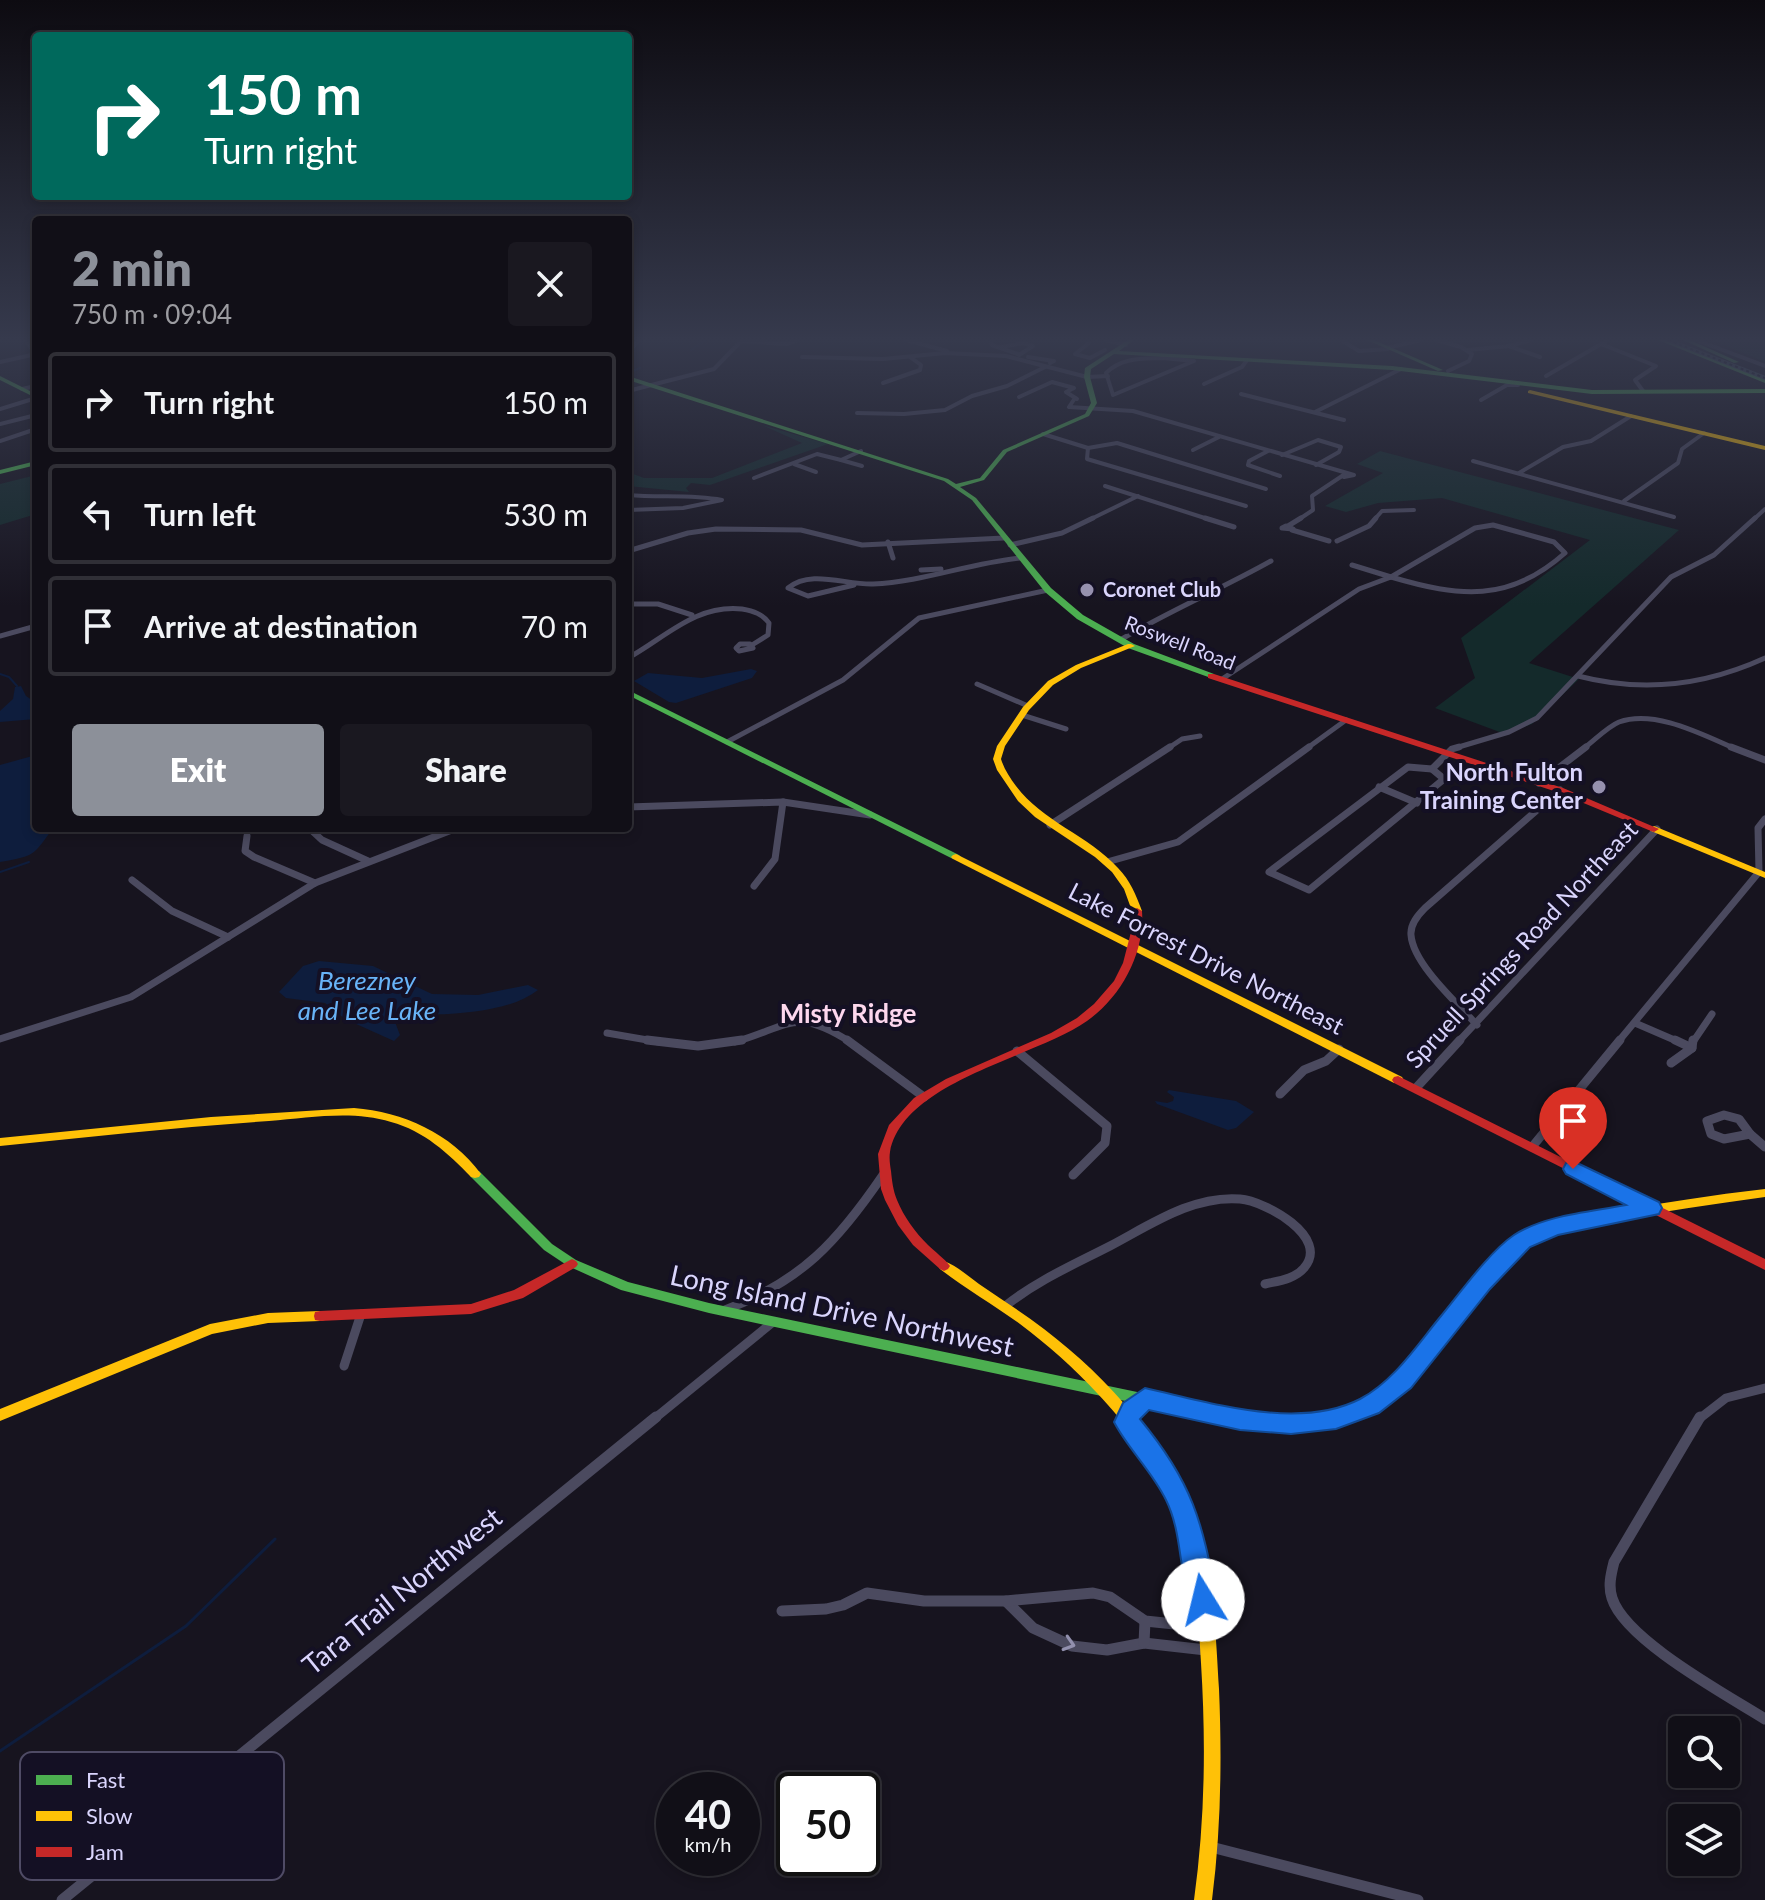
<!DOCTYPE html>
<meta charset="utf-8">
<style>
body{margin:0;font-family:Lato,sans-serif;background:#1a1820;color:#f1f3f6;height:100vh;display:flex;flex-direction:column;font-size:30px;white-space:nowrap}
*{box-sizing:border-box;margin:0}
p{font-size:26px;color:#9c9ca1}
.icon{flex:none;width:44px;height:44px;fill:none;stroke:currentColor;stroke-width:2;stroke-linecap:round;stroke-linejoin:round}
.map{position:relative;flex:1;overflow:hidden}
.panel{position:absolute;left:32px;top:216px;width:600px;height:616px;display:flex;flex-direction:column;background:#110f17;border-radius:8px;box-shadow:0 4px 12px #0003,0 0 0 2px #302f36}
.panel>*{flex:none}
.banner{position:absolute;left:32px;top:32px;width:600px;height:168px;border-radius:8px;box-shadow:0 4px 12px #0003,0 0 0 2px #302f36;background:#00695c;color:#fff;overflow:hidden}
.controls{position:absolute;left:1668px;top:1716px;display:grid;gap:16px}
.controls a{display:grid;place-items:center;width:72px;height:72px;border-radius:8px;background:#110f17;box-shadow:0 4px 12px #0003,0 0 0 2px #302f36;font-size:40px}
.speed{position:absolute;left:656px;top:1772px;display:flex;gap:16px;font-size:40px;font-weight:700;text-align:center}
.speed>*{display:grid;place-content:center;width:104px;height:104px;border-radius:50%;background:#110f17;box-shadow:0 4px 12px #0003,0 0 0 2px #302f36;line-height:1}
.speed small{font-size:20px;font-weight:400}
.speed .limit{border:4px solid #111;border-radius:12px;background:#fff;color:#111}
.pin{position:absolute;display:grid;place-items:center;width:68px;height:68px;color:#fff;margin:-82px -34px;border-radius:50% 50% 50% 0;rotate:-45deg;box-shadow:0 0 8px #0007}
.pin .icon{rotate:45deg}
.me{position:absolute;width:88px;margin:-44px;rotate:351deg;stroke-linejoin:round;filter:drop-shadow(0 0 6px #0008)}
.turn{display:flex;align-items:center;gap:28px;height:168px;padding:0 40px;font-size:36px}
.turn .icon{width:104px;height:104px;stroke-width:2.5}
.turn b{display:block;font-size:56px;line-height:68px}
.round{display:grid;place-items:center;flex:none;width:84px;height:84px;border-radius:8px;background:#1a1820}
.head{display:flex;align-items:center;justify-content:space-between;height:136px;padding:0 40px}
h1{font-size:48px;font-weight:800;line-height:60px;color:#8c9099}
.cta{display:flex;gap:16px;margin-top:auto;padding:16px 40px}
.cta a{flex:1;height:92px;border-radius:8px;background:#8c9099;color:#fff;font-size:32px;font-weight:800;line-height:92px;text-align:center}
.cta a+a{background:#1a1820;color:#f1f3f6}
ul{padding:0;list-style:none}
li{display:flex;align-items:center;gap:24px;height:100px;margin:0 16px 12px;padding:0 24px;border:4px solid #302f36;border-radius:8px}
li div{flex:1}
li b{display:block;font-size:30px}
li em{font-style:normal}
.map>svg:first-child{display:block}
.green{fill:#142a2b}
.water{fill:#0e1d3d}
.lines{fill:none;stroke-linecap:round;stroke-linejoin:round}
.stream-far1{stroke:#0e1d3d;stroke-width:2}
.stream{stroke:#0e1d3d;stroke-width:3}
.street-far4{stroke:#4b4a5f;stroke-width:4}
.street-far3{stroke:#4b4a5f;stroke-width:5}
.street-far2{stroke:#4b4a5f;stroke-width:7}
.street-far1{stroke:#4b4a5f;stroke-width:9}
.street{stroke:#4b4a5f;stroke-width:11}
.fast{fill:#4caf50;fill-rule:evenodd}
.slow{fill:#ffc107;fill-rule:evenodd}
.jam{fill:#c62828;fill-rule:evenodd}
.rail-casing{stroke:#455767;stroke-width:4}
.rail{stroke:#141024;stroke-width:2;stroke-dasharray:3;stroke-linecap:butt}
.oneway{stroke:#9290ae}
.route{fill:#1a73e8;stroke:#114b97;stroke-width:2}
.poi-dot{fill:#9691af;stroke:#141024;stroke-width:3}
.labels{text-anchor:middle;stroke-width:8;stroke-linejoin:round;paint-order:stroke}
.far-poi-label{font-size:20px;font-weight:bold;fill:#dad5fd;stroke:#141024;text-anchor:start}
.far-street-label{font-size:20px;fill:#dad5fd;stroke:#141024}
.poi-label{font-size:24px;font-weight:bold;fill:#dad5fd;stroke:#141024;text-anchor:end}
.street-label{font-size:24px;fill:#dad5fd;stroke:#141024}
.water-label{font-size:26px;font-style:italic;fill:#68b3f7;stroke:#141024}
.neighbourhood-label{font-size:26px;font-weight:bold;fill:#fdd7ee;stroke:#141024}
.near-street-label{font-size:28px;fill:#dad5fd;stroke:#141024}
.key{fill:#141024;stroke:#4f4b65;stroke-width:2}
.key-label{font-size:22px;fill:#dad5fd}
</style>
<div class="map">
<svg width="1765" height="1900" viewBox="0 0 1765 1900">
<rect width="100%" height="100%" fill="#17141f"/>
<g class="green">
<polygon points="1712,340 1765,340 1765,362"/>
<polygon points="762,425 828,444 710,485 691,483 686,488 689,492 628,486 628,472 644,478 712,478 802,443"/>
<polygon points="1380,451 1679,530 1529,663 1579,679 1532,724 1505,734 1435,708 1475,678 1461,638 1590,540 1442,498 1378,503 1346,512 1325,506 1383,473 1357,464"/>
<polygon points="36,475 36,514 0,525 0,484"/>
</g>
<g class="water">
<polygon points="751,669 757,671 752,678 676,703 669,702 634,681 648,673 702,678"/>
<polygon points="21,686 26,696 36,703 36,719 0,722 0,711 13,699 15,687"/>
<path d="M 36,755 L 36,828 L 53,828 C 33,856 35,856 0,862 L 0,765 Z"/>
<path d="M 319,961 L 373,966 L 432,994 L 478,995 L 528,985 L 538,990 C 515,1008 477,1012 448,1014 C 429,1016 411,1008 395,1022 L 400,1035 L 394,1041 L 345,1019 L 325,1003 L 286,998 L 279,992 L 303,966 Z"/>
<polygon points="1169,1090 1236,1101 1254,1112 1236,1128 1228,1130 1157,1104 1155,1101 1167,1103 1173,1101 1174,1097 1167,1092"/>
</g>
<g class="lines">
<g class="stream-far1">
<polyline points="691,350 706,340"/>
<polyline points="628,373 640,368"/>
<polyline points="0,674 9,677 17,686"/>
<polyline points="0,872 29,862"/>
</g>
<polyline class="stream" points="0,1751 186,1626 275,1539"/>
<g class="street-far4">
<polyline points="906,340 947,351"/>
<polyline points="991,340 992,345 1018,354"/>
<polyline points="1105,340 1126,345"/>
<polyline points="1341,340 1359,351 1388,349"/>
<polyline points="1436,340 1461,347 1472,354 1469,361 1448,371"/>
<polyline points="1696,340 1765,366"/>
<polyline points="741,341 786,344 798,340"/>
<polyline points="1089,343 1075,354 1090,358 1105,350"/>
<polyline points="1601,344 1656,366 1635,380 1643,391"/>
<polyline points="1509,346 1540,357"/>
<polyline points="1001,347 1023,343 1033,346 1019,355"/>
<polyline points="1387,348 1421,340"/>
<polyline points="1467,350 1509,346 1531,340"/>
<polyline points="628,354 638,340"/>
<polyline points="802,357 883,359 945,353 1006,356 1087,377 1108,376"/>
<polyline points="1028,357 1054,361 1050,363"/>
<path d="M 1163,358 L 1194,361 L 1113,395 L 1106,373 C 1122,357 1142,359 1163,358 Z"/>
<polyline points="0,362 36,354 25,340"/>
<polyline points="1546,376 1608,340"/>
<polyline points="883,383 920,370 921,365 910,357"/>
<polyline points="1204,384 1242,367 1247,360"/>
<polyline points="22,389 36,386"/>
<polyline points="628,391 714,369 742,340"/>
<polyline points="1241,394 1344,420"/>
<polyline points="1019,397 1052,382 1074,388 1066,392 1077,399"/>
<polyline points="1075,398 1069,407 1133,411 1354,475 1344,477"/>
<polyline points="1481,400 1507,385 1518,385"/>
<polyline points="0,409 36,398"/>
<polyline points="1315,412 1401,369"/>
<polyline points="857,413 904,414 945,410 972,396 1007,386 1045,367"/>
<polyline points="0,424 36,415"/>
<polyline points="1043,434 1088,448"/>
<polyline points="0,441 36,429"/>
<polyline points="1193,450 1219,437"/>
<polyline points="1268,451 1249,461 1248,465 1280,476"/>
<polyline points="1282,455 1318,440 1341,447 1339,452 1316,465"/>
<polyline points="841,460 862,466"/>
<polyline points="1473,461 1674,517"/>
<polyline points="794,464 816,472"/>
<polyline points="1519,473 1563,447 1591,441 1631,416"/>
<polyline points="754,478 817,454 841,460 861,451"/>
<polyline points="1105,486 1211,520"/>
<path d="M 628,495 C 660,498 690,494 722,500 L 683,508 L 628,510"/>
<polyline points="1624,501 1678,463 1682,449 1704,433"/>
<polyline points="1246,506 1087,459 1088,448 1117,443 1266,489"/>
<polyline points="1089,520 1138,496"/>
<polyline points="1298,520 1313,510 1312,496 1345,474"/>
<polyline points="1374,520 1382,511 1414,510"/>
<polyline points="1753,520 1765,509"/>
</g>
<g class="street-far3">
<polyline points="1205,518 1234,527"/>
<path d="M 1493,525 L 1554,542 L 1565,553 C 1509,603 1459,597 1391,577 L 1475,528 Z"/>
<polygon points="1286,526 1293,529 1282,528"/>
<polyline points="1288,526 1301,518"/>
<polyline points="1292,530 1329,541"/>
<polyline points="1337,541 1369,526 1376,518"/>
<polyline points="888,542 893,558"/>
<polyline points="1010,545 1062,533 1093,518"/>
<polyline points="628,551 688,533 716,529 801,530 862,545 1004,538"/>
<polyline points="1352,565 1391,577"/>
<polyline points="921,570 941,569"/>
<path d="M 854,585 L 808,596 L 788,588 C 811,569 845,585 873,584 C 922,582 970,563 1020,558"/>
<polyline points="628,604 658,604 692,615"/>
<polyline points="0,636 36,626"/>
<path d="M 1120,640 C 1169,611 1221,589 1271,561"/>
<polygon points="740,644 750,644 753,648 739,651 736,648"/>
<path d="M 628,658 C 666,637 696,604 742,609 C 754,611 762,614 769,623 L 768,635 L 752,645"/>
<path d="M 1578,676 C 1643,693 1704,686 1765,658"/>
<polyline points="1222,679 1359,589 1391,577"/>
<polyline points="977,684 1028,706"/>
<polyline points="1022,715 1066,729"/>
<polyline points="727,742 843,680 919,618 1048,590"/>
<polyline points="1167,749 1182,739 1200,736"/>
<polyline points="1306,749 1346,720"/>
<polyline points="1452,749 1509,732 1537,718 1671,577 1714,555 1755,518"/>
<path d="M 1583,749 C 1594,741 1607,727 1619,722 C 1655,709 1703,735 1736,749"/>
</g>
<g class="street-far2">
<polyline points="1731,747 1765,760"/>
<polygon points="1408,767 1432,769 1444,779 1309,890 1269,872"/>
<polyline points="1432,769 1452,749 1459,747"/>
<polyline points="1539,783 1586,747"/>
<polyline points="1379,787 1417,803"/>
<polyline points="628,807 783,802 870,815"/>
<polyline points="1050,825 1170,747"/>
<polyline points="309,828 322,840 368,861"/>
<polyline points="247,836 245,851 254,857 315,883"/>
<polyline points="1107,862 1178,842 1309,747"/>
<polyline points="132,880 172,911 228,937"/>
<polyline points="754,886 775,859 783,802"/>
<polyline points="1635,1023 1679,1042"/>
<path d="M 1477,1025 C 1458,1004 1413,964 1411,935 C 1410,924 1418,915 1425,908 L 1560,790"/>
<polyline points="607,1033 659,1042"/>
<polyline points="0,1039 131,997 315,883 457,828"/>
<path d="M 735,1042 C 790,1026 795,1007 850,1042"/>
<polyline points="1458,1042 1657,829"/>
<polyline points="1618,1042 1759,872 1758,828 1765,819"/>
<polyline points="1693,1042 1712,1014"/>
</g>
<g class="street-far1">
<polyline points="647,1040 698,1046 742,1040"/>
<polyline points="847,1040 924,1097"/>
<polyline points="1675,1040 1692,1048"/>
<polyline points="1017,1051 1107,1126 1105,1143 1073,1175"/>
<polyline points="1671,1063 1692,1048 1693,1040"/>
<polyline points="1416,1088 1460,1040"/>
<polyline points="1280,1094 1304,1070 1326,1061 1339,1049"/>
<polygon points="1724,1115 1739,1119 1750,1134 1724,1139 1711,1134 1707,1121"/>
<polyline points="1750,1134 1765,1147"/>
<polyline points="1532,1147 1620,1040"/>
<path d="M 1004,1307 C 1036,1281 1073,1265 1110,1246 C 1150,1225 1193,1195 1240,1199 C 1265,1201 1331,1237 1304,1268 C 1295,1279 1278,1281 1265,1284"/>
<path d="M 725,1310 C 802,1281 838,1241 883,1175"/>
<polyline points="344,1366 361,1314"/>
<polyline points="654,1419 773,1322"/>
<polyline points="1699,1419 1726,1398 1765,1388"/>
</g>
<g class="street">
<path d="M 1700,1417 L 1614,1562 C 1611,1574 1608,1586 1612,1598 C 1625,1640 1727,1695 1765,1719"/>
<polyline points="1006,1601 1033,1628 1072,1646 1107,1650 1144,1643 1206,1650"/>
<polyline points="782,1611 826,1609 843,1605 867,1593 924,1601 1006,1601 1093,1593 1110,1597 1145,1621 1204,1627"/>
<polyline points="1144,1643 1145,1621"/>
<polyline points="1211,1847 1418,1900"/>
<polyline points="62,1900 656,1417"/>
</g>
<g class="fast">
<polygon points="1128,340 1134,340 1119,351 1392,366 1592,390 1765,389 1765,393 1592,394 1392,370 1114,354 1091,369 1090,377 1097,403 1089,416 1007,452 984,480 960,487 976,498 1051,588 1083,615 1134,644 1214,674 1214,678 1211,678 1128,648 1077,619 1045,592 972,500 944,481 628,380 628,376 948,479 956,484 980,478 1003,450 1085,414 1091,403 1084,377 1085,368"/>
<polygon points="1367,340 1374,340 1443,370 1438,371"/>
<polygon points="1658,340 1665,340 1765,379 1765,383"/>
<polygon points="1683,340 1690,340 1739,362 1734,363"/>
<polygon points="0,376 36,394 36,398 0,380"/>
<polygon points="36,461 36,465 0,474 0,470"/>
<polygon points="628,690 959,855 961,857 959,859 953,859 628,695"/>
<polygon points="475,1170 479,1171 552,1244 576,1260 628,1282 709,1303 1142,1393 1145,1392 1150,1395 1208,1407 1213,1409 1215,1413 1213,1417 1208,1419 1146,1406 1137,1413 1132,1426 1127,1428 1122,1426 1120,1422 1126,1406 1130,1402 709,1313 621,1290 568,1266 544,1250 471,1177 469,1174 471,1171"/>
</g>
<g class="slow">
<polygon points="1530,390 1765,446 1765,450 1528,393 1528,391"/>
<path d="M 1128,644 L 1131,644 L 1135,646 L 1081,668 L 1053,685 L 1029,710 L 1005,746 L 1001,759 C 1004,769 1010,778 1016,786 C 1043,822 1088,835 1118,868 C 1130,880 1136,895 1142,911 L 1137,914 L 1132,911 L 1124,889 L 1112,872 L 1095,857 L 1035,817 L 1018,801 L 997,770 L 993,759 L 997,746 L 1023,707 L 1048,681 L 1076,665 Z"/>
<polygon points="1654,826 1765,872 1765,878 1651,831 1649,829"/>
<polygon points="956,854 1402,1077 1404,1080 1402,1083 1394,1083 953,859 951,857 953,855"/>
<path d="M 354,1108 C 403,1112 451,1133 481,1174 L 479,1177 L 475,1178 L 471,1177 C 448,1153 424,1131 391,1122 C 352,1110 309,1118 269,1121 C 179,1127 90,1137 0,1146 L 0,1138 L 211,1117 Z"/>
<path d="M 1765,1189 L 1765,1197 C 1713,1204 1661,1212 1609,1221 C 1583,1226 1556,1228 1533,1242 C 1504,1258 1486,1286 1466,1312 C 1421,1370 1372,1428 1292,1430 C 1264,1431 1236,1424 1208,1419 L 1203,1417 L 1201,1413 L 1203,1409 L 1208,1407 C 1236,1412 1264,1419 1292,1418 C 1367,1416 1413,1361 1456,1306 C 1476,1281 1494,1253 1522,1236 C 1548,1220 1580,1218 1609,1212 C 1661,1203 1713,1195 1765,1189 Z"/>
<path d="M 944,1261 C 957,1266 968,1276 979,1284 C 1001,1299 1023,1313 1044,1329 C 1112,1381 1173,1450 1199,1533 C 1214,1583 1216,1637 1219,1689 C 1222,1759 1221,1830 1212,1900 L 1194,1900 C 1205,1821 1206,1743 1201,1663 C 1198,1609 1194,1553 1173,1502 C 1156,1462 1127,1425 1097,1393 C 1074,1368 1048,1345 1020,1324 C 994,1305 966,1289 940,1269 L 938,1266 L 940,1263 Z"/>
<polygon points="320,1311 325,1312 326,1316 325,1320 320,1321 268,1323 212,1334 0,1421 0,1409 210,1324 268,1313"/>
</g>
<g class="jam">
<polygon points="1208,674 1214,674 1563,788 1659,829 1654,832 1651,831 1557,792 1208,678"/>
<path d="M 1137,908 L 1142,911 C 1145,953 1121,997 1087,1021 C 1034,1058 903,1081 890,1152 C 889,1158 890,1165 891,1171 C 892,1181 893,1190 897,1200 C 904,1217 915,1232 928,1245 C 935,1252 944,1258 950,1266 L 948,1269 L 944,1271 L 940,1269 L 913,1245 L 898,1225 L 885,1200 L 881,1189 L 878,1154 L 889,1125 L 914,1098 L 946,1079 L 1051,1033 L 1077,1018 L 1094,1004 L 1114,981 L 1123,963 L 1131,932 L 1132,911 Z"/>
<polygon points="1398,1076 1765,1259 1765,1270 1394,1083 1392,1080 1394,1077"/>
<polygon points="572,1259 576,1261 578,1264 576,1267 523,1298 471,1314 320,1321 315,1320 314,1316 315,1312 320,1311 471,1304 514,1290"/>
</g>
<defs>
<polyline id="rail" points="1668,340 1765,378"/>
</defs>
<use href="#rail" class="rail-casing"/>
<use href="#rail" class="rail"/>
</g>
<defs><path id="oneway-chevron" d="M-2-3.5L2.5 0L-2 3.5" fill="none" stroke-width="1.6" stroke-linecap="round" stroke-linejoin="round" transform="scale(2)"/></defs>
<use class="oneway" href="#oneway-chevron" transform="translate(1069 1644) rotate(17)"/>
<linearGradient id="sky" x2="0" y2="1"><stop stop-color="#0d0b11"/><stop offset="0.56" stop-color="#363a4d"/><stop offset="1" stop-color="#363a4d" stop-opacity="0"/></linearGradient>
<rect width="1765" height="606" fill="url(#sky)"/>
<path class="route" d="M 1573,1161 L 1659,1202 L 1662,1208 L 1659,1214 L 1558,1235 L 1530,1247 L 1490,1289 L 1411,1388 L 1379,1413 L 1336,1429 L 1291,1434 L 1240,1430 L 1149,1410 L 1140,1419 C 1193,1483 1202,1521 1217,1600 L 1213,1609 L 1203,1613 L 1193,1609 C 1178,1575 1183,1534 1166,1500 C 1152,1471 1128,1449 1114,1422 L 1123,1403 L 1145,1388 C 1209,1402 1298,1431 1360,1399 C 1394,1381 1417,1345 1441,1316 C 1460,1293 1490,1251 1514,1235 C 1545,1215 1590,1212 1626,1205 L 1566,1174 L 1563,1169 L 1566,1163 Z"/>
<g class="poi-dot">
<circle cx="1087" cy="590" r="8"/>
<circle cx="1599" cy="787" r="8"/>
</g>
<g class="labels">
<g class="far-poi-label">
<text x="1103" y="597">Coronet Club</text>
</g>
<g class="far-street-label">
<text transform="translate(1180 643) rotate(21)" y="7">Roswell Road</text>
</g>
<g class="poi-label">
<text x="1583" y="781">North Fulton<tspan x="1583" dy="28">Training Center</tspan></text>
</g>
<g class="street-label">
<text transform="translate(1522 945) rotate(-47)" y="8">Spruell Springs Road Northeast</text>
<text transform="translate(1206 959) rotate(27)" y="8">Lake Forrest Drive Northeast</text>
</g>
<g class="water-label">
<text x="367" y="990">Berezney<tspan x="367" dy="30">and Lee Lake</tspan></text>
</g>
<g class="neighbourhood-label">
<text x="848" y="1023">Misty Ridge</text>
</g>
<g class="near-street-label">
<text transform="translate(842 1311) rotate(12)" y="10">Long Island Drive Northwest</text>
<text transform="translate(402 1591) rotate(-39)" y="10">Tara Trail Northwest</text>
</g>
</g>
<rect x="20" y="1752" width="264" height="128" rx="12" class="key"/>
<rect x="36" y="1775" width="36" height="10" fill="#4caf50"/>
<rect x="36" y="1811" width="36" height="10" fill="#ffc107"/>
<rect x="36" y="1847" width="36" height="10" fill="#c62828"/>
<g class="key-label">
<text x="86" y="1788">Fast</text>
<text x="86" y="1824">Slow</text>
<text x="86" y="1860">Jam</text>
</g>
</svg>
<div class="controls">
<a><svg class="icon" aria-label="search" viewBox="0 0 24 24"><circle cx="10" cy="10" r="6"/><path d="M15 15l6 6"/></svg></a>
<a><svg class="icon" aria-label="layers" viewBox="0 0 24 24"><path d="M12 4l9 5-9 5-9-5zM3 14l9 5 9-5"/></svg></a>
</div>
<div class="speed"><div>40<small>km/h</small></div><div class="limit">50</div></div>
<div class="pin" style="left:1573px;top:1169px;background:#d93025"><svg class="icon" aria-label="arrive" viewBox="0 0 24 24"><path d="M6 21V4h12l-3 4 3 4H6"/></svg></div>
<svg class="me" style="left:1203px;top:1600px" viewBox="-20 -20 40 40"><circle r="19" fill="#fff"/><path d="M0-13L10 11 0 6-10 11z" fill="#1a73e8"/></svg>
<div class="banner">
<div class="turn"><svg class="icon" aria-label="right" viewBox="0 0 24 24"><path d="M7 20v-9h11M14 6l5 5-5 5"/></svg><div><b>150 m</b>Turn right</div></div>
</div>
<section class="panel">
<div class="head"><div><h1>2 min</h1><p>750 m · 09:04</p></div><a class="round"><svg class="icon" aria-label="close" viewBox="0 0 24 24"><path d="M6 6l12 12M18 6L6 18"/></svg></a></div>
<ul>
<li><svg class="icon" aria-label="right" viewBox="0 0 24 24"><path d="M7 20v-9h11M14 6l5 5-5 5"/></svg><div><b>Turn right</b></div><em>150 m</em></li>
<li><svg class="icon" aria-label="left" viewBox="0 0 24 24"><path d="M17 20v-9H6M10 6l-5 5 5 5"/></svg><div><b>Turn left</b></div><em>530 m</em></li>
<li><svg class="icon" aria-label="arrive" viewBox="0 0 24 24"><path d="M6 21V4h12l-3 4 3 4H6"/></svg><div><b>Arrive at destination</b></div><em>70 m</em></li>
</ul>
<div class="cta"><a>Exit</a><a>Share</a></div>
</section>
</div>
